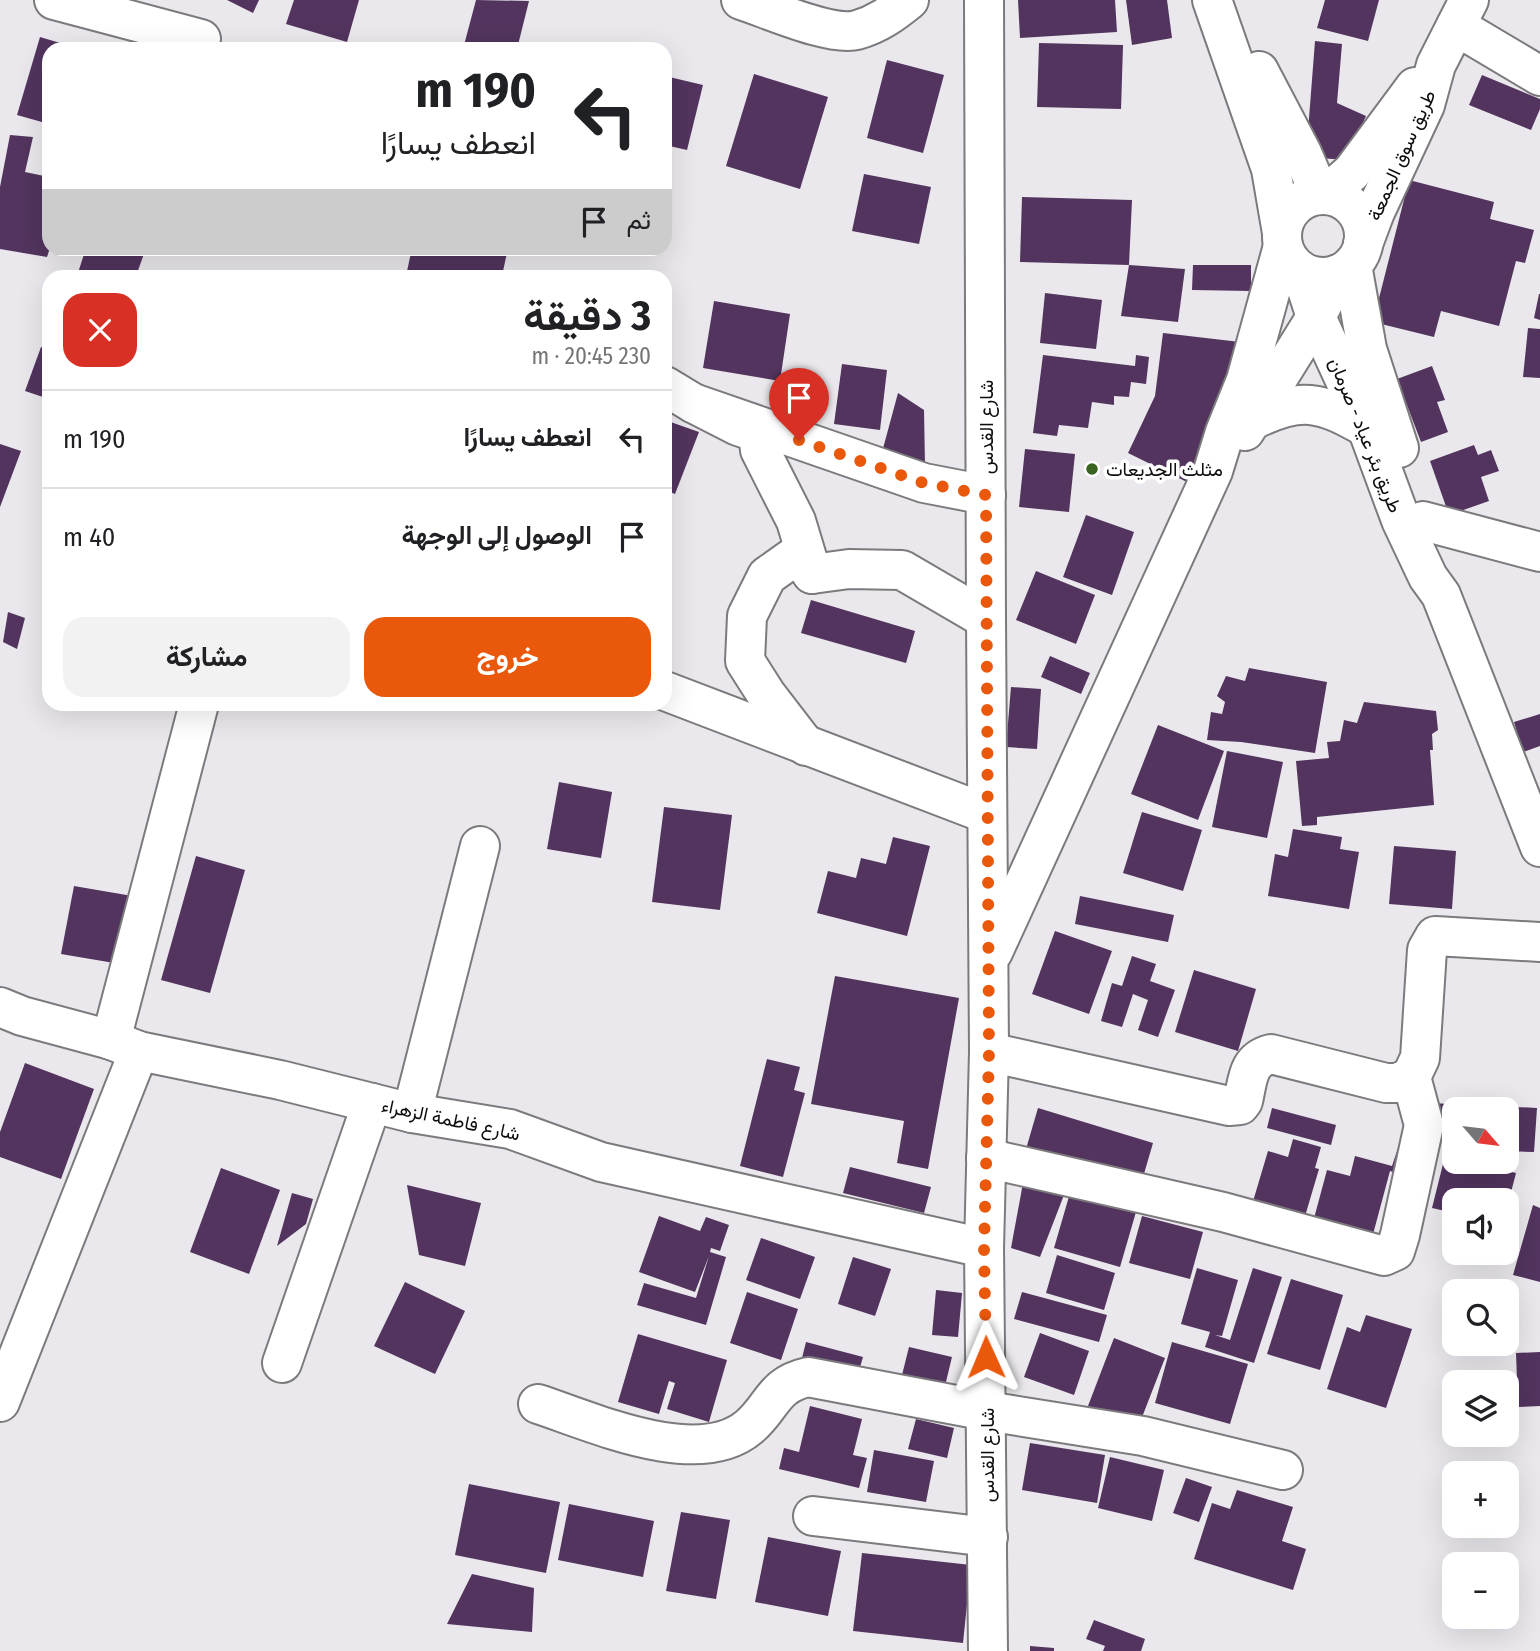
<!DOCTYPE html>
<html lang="ar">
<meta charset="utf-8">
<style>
body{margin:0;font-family:"Fira Sans Condensed",Vazirmatn,sans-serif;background:#f2f2f2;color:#202124;direction:rtl;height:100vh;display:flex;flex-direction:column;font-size:26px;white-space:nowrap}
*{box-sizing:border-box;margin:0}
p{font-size:23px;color:#757577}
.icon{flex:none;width:38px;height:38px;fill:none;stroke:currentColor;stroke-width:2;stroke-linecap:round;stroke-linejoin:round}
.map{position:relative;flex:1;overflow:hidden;direction:ltr}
.side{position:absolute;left:42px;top:270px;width:630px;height:441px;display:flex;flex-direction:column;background:#fff;border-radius:21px;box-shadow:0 7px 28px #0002;direction:rtl}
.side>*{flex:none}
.guide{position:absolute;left:42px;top:42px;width:630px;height:214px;border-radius:21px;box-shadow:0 7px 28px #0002;direction:rtl;background:#fff;color:#202124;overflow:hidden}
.needle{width:46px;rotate:118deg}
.buttons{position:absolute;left:1442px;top:1097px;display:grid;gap:14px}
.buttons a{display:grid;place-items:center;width:77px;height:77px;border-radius:14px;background:#fff;box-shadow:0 7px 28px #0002;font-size:35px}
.pin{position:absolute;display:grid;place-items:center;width:60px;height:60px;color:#fff;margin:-72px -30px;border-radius:50% 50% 50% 0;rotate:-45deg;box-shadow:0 0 7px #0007}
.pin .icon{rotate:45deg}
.me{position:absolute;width:77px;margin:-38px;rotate:359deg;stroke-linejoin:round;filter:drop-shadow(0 0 5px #0008)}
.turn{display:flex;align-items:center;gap:24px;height:147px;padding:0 21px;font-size:32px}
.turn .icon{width:91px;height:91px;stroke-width:2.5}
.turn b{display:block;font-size:49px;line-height:60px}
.then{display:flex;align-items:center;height:66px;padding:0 21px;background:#0003;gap:14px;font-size:26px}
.round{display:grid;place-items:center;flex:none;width:74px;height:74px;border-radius:21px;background:#f2f2f2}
.head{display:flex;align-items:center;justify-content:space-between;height:119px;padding:0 21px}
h1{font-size:42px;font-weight:700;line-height:52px}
.cta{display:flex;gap:14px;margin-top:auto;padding:14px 21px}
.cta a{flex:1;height:80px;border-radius:21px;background:#ea580c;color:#fff;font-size:28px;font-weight:700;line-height:80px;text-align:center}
.cta a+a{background:#f2f2f2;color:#202124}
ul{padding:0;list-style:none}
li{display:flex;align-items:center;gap:21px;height:98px;padding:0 21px;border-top:2px solid #e0e0e0}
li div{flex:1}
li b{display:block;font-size:26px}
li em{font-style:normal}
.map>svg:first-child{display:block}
.building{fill:#52345e}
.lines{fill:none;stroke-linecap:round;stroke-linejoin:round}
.minor-casing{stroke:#7c7a7d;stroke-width:42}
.major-casing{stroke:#7c7a7d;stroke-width:42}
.highway-casing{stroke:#7c7a7d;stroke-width:42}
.minor{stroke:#fff;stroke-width:38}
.major{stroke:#fff;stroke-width:38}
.highway{stroke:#fff;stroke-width:38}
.route{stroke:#ea580c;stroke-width:12;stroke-dasharray:0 21.6}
.poi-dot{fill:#386320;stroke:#fff;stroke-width:2.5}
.labels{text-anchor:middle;stroke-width:7;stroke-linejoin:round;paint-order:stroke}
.street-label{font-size:19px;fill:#0d0c0e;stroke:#fff}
.poi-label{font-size:19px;fill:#0d0c0e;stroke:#fff;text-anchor:start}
</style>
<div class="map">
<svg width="1540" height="1651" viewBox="0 0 1540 1651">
<rect width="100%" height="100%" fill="#eae8ec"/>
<g class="building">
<polygon points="227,0 259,0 253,13"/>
<polygon points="294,0 359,0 347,42 286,24"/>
<polygon points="476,0 529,1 517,49 463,49"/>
<polygon points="1018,0 1115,0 1117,32 1020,38"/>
<polygon points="1126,0 1167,0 1172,38 1132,45"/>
<polygon points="1325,0 1379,0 1368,41 1317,28"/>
<polygon points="40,37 77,48 49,49 49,124 17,115"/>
<polygon points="1315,41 1342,44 1337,103 1366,116 1346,160 1306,157"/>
<polygon points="1039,43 1123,45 1121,109 1037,107"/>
<polygon points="887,60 944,75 923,153 867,138"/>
<polygon points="754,74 828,97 800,189 726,166"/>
<polygon points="1482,75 1540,99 1540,109 1531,130 1469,105"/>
<polygon points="665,76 703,85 687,150 665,145"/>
<polygon points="10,135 33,137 25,172 49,177 50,248 47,257 0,249 0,187"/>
<polygon points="864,174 931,187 919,244 852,231"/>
<polygon points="1409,180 1494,202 1490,219 1534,230 1525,263 1516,261 1499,326 1441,311 1434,337 1373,322"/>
<polygon points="1022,197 1132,200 1129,265 1020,262"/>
<polygon points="86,248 138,248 145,251 136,276 77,276"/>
<polygon points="412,248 508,248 502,276 406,276"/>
<polygon points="1129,265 1185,269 1178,322 1121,316"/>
<polygon points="1193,265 1251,265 1251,291 1192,290"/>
<polygon points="1045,293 1102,300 1096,349 1040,343"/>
<polygon points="1539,294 1540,294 1540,320 1534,318"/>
<polygon points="714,301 790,314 780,381 703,368"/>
<polygon points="1528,328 1540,329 1540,378 1523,377"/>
<polygon points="1163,333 1240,342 1211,415 1191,484 1128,453 1155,396"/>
<polygon points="41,347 49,350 49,399 25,391"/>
<polygon points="1043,355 1135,366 1136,355 1149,357 1146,384 1131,382 1129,397 1114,396 1114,405 1092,402 1088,428 1059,425 1057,436 1033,433"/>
<polygon points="842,364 887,370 880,430 834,424"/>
<polygon points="1432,366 1445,400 1437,402 1448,432 1421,442 1397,379"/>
<polygon points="898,393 924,410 925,466 878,467"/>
<polygon points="665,420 699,432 675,494 665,490"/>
<polygon points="0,444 21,451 0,507"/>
<polygon points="1474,445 1478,455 1491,450 1499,471 1481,477 1489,501 1449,515 1430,461"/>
<polygon points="1025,449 1075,454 1069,512 1019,507"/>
<polygon points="1086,515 1134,532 1112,595 1063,577"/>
<polygon points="1036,571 1095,595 1076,644 1016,620"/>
<polygon points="811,600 915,631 906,663 801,633"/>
<polygon points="8,612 25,618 17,649 3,642"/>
<polygon points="1050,656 1090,673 1081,694 1041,677"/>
<polygon points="1249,668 1327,682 1315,753 1241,742 1207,740 1211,712 1222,714 1225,702 1217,696 1226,676 1245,681"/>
<polygon points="1011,687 1041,689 1037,749 1006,747"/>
<polygon points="1364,702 1436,711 1438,730 1432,734 1433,750 1430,750 1434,805 1317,817 1317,825 1302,826 1296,761 1329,758 1327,742 1340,741 1344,720 1357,723"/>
<polygon points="1540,714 1540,746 1523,752 1514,722"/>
<polygon points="1158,725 1224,751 1198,820 1131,794"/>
<polygon points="1227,751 1283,762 1267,838 1212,827"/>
<polygon points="559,782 612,792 601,858 547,849"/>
<polygon points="664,807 732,815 720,910 652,902"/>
<polygon points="1142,812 1202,830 1183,891 1123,873"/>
<polygon points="1293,829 1342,837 1340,849 1359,852 1349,909 1268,896 1275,854 1288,857"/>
<polygon points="893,837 930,846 907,936 817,913 828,871 856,878 861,858 886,864"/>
<polygon points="1394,846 1456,851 1452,909 1389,904"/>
<polygon points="196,856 245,870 210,993 161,980"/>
<polygon points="74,886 138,897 126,965 61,954"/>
<polygon points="1080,896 1174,915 1168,942 1075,924"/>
<polygon points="1055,931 1112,951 1089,1014 1032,994"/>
<polygon points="1132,956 1156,964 1150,981 1175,990 1158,1037 1138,1030 1148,1000 1133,994 1122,1027 1101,1021 1112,983 1122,986"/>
<polygon points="1194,970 1256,989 1238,1051 1175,1032"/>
<polygon points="835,976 959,998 928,1169 897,1163 904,1121 811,1104"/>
<polygon points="767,1059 800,1067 794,1090 805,1093 783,1177 740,1166"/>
<polygon points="25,1063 94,1089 61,1179 0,1157 0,1132"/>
<polygon points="1433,1103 1464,1105 1464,1110 1454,1110 1454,1136 1431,1135"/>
<polygon points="1475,1105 1537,1108 1534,1152 1507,1151 1507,1110 1475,1110"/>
<polygon points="1038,1108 1153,1143 1141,1184 1026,1149"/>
<polygon points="1272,1108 1336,1125 1331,1145 1267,1128"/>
<polygon points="1293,1139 1321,1147 1315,1168 1319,1169 1303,1223 1251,1208 1268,1151 1288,1157"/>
<polygon points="1399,1145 1416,1151 1407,1177 1390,1171 1372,1238 1313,1222 1327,1170 1350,1176 1355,1156 1392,1166"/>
<polygon points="1445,1156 1454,1158 1454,1162 1470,1162 1516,1173 1509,1200 1454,1200 1454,1213 1432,1208"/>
<polygon points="850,1167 931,1187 924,1213 843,1193"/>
<polygon points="221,1168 280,1190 249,1274 190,1252"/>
<polygon points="1023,1183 1064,1195 1040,1257 1011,1248"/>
<polygon points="407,1185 481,1203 465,1266 419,1255"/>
<polygon points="292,1193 313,1199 306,1224 277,1246"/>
<polygon points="1070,1193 1136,1212 1120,1267 1054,1248"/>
<polygon points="1533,1205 1540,1208 1540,1282 1513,1275"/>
<polygon points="659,1216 700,1231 706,1217 729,1225 720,1251 711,1248 710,1252 726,1257 706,1325 637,1305 644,1283 696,1298 709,1256 695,1292 639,1272"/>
<polygon points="1142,1216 1203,1232 1190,1279 1129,1263"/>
<polygon points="761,1238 815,1257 800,1299 746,1280"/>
<polygon points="1057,1255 1115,1273 1104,1310 1046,1293"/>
<polygon points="853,1257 891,1269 875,1316 838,1304"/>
<polygon points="1197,1268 1238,1280 1222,1336 1215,1335 1230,1340 1253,1268 1282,1277 1254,1363 1205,1347 1210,1332 1181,1324"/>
<polygon points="1291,1279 1343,1295 1320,1370 1267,1354"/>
<polygon points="405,1282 465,1311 435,1374 374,1346"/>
<polygon points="936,1290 962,1293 958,1337 932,1335"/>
<polygon points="747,1292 798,1309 781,1360 730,1343"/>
<polygon points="1022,1292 1107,1315 1099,1342 1014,1319"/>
<polygon points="1366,1315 1412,1329 1386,1408 1327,1389 1347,1327 1360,1332"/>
<polygon points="1040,1333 1089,1351 1074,1395 1024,1377"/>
<polygon points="638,1334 727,1360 709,1422 667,1409 675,1383 669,1381 659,1414 618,1402"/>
<polygon points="1114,1338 1165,1358 1139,1425 1088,1406"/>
<polygon points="806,1342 863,1357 856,1381 800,1366"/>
<polygon points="1172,1342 1248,1364 1230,1424 1155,1403"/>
<polygon points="909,1347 952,1357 944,1390 901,1379"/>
<polygon points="1540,1352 1540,1406 1518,1407 1516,1353"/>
<polygon points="810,1406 862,1419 853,1455 867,1458 859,1488 779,1469 784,1448 799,1452"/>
<polygon points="916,1419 954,1428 947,1458 908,1449"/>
<polygon points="1030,1443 1105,1455 1097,1503 1022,1490"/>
<polygon points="874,1450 934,1461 926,1502 867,1492"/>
<polygon points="1110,1457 1164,1470 1152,1521 1098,1508"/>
<polygon points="1186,1478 1212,1487 1199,1522 1173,1513"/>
<polygon points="469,1484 560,1502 546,1573 455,1555"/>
<polygon points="1237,1490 1293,1507 1282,1541 1306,1549 1293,1590 1194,1559 1212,1503 1230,1509"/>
<polygon points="569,1504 654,1521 643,1577 558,1560"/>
<polygon points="681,1512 730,1520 716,1599 666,1591"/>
<polygon points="768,1537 841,1551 828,1616 755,1602"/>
<polygon points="862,1553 971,1565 963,1643 853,1631"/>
<polygon points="472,1574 534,1588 532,1632 447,1624"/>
<polygon points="1094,1620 1145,1639 1141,1651 1103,1651 1105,1646 1086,1639"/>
<polygon points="1030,1646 1054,1648 1054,1651 1030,1651"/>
</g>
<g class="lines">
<defs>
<g id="minor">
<polyline points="54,0 201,39"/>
<path d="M 741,0 C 769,9 831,37 857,30 C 878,24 893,13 909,0"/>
<polyline points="984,0 986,619 989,1052 984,1248 988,1651"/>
<polyline points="1456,26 1540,76"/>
<polyline points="665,386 693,403 924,483 986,495"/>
<polyline points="693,403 738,426 758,433 760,450 796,521 812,574 849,569 902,570 986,619"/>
<polyline points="1245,431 1316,317 1338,274"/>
<polyline points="1423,521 1540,552"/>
<polyline points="665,691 987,814"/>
<polyline points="806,746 766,694 745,661 747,616 767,576 798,554 812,574"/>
<polyline points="993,952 1213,471 1225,432 1246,380 1283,246"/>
<polyline points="0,1007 22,1016 111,1040 139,1051 280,1080 412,1113 510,1129 601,1162 984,1248"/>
<polyline points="111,1040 199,704"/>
<path d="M 989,1052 L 1229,1106 L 1240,1105 L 1243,1101 C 1248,1080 1247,1060 1271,1054 L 1386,1083 L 1397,1083 L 1411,1077 L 1420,1058 L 1427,950 L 1435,936 L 1540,942"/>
<polyline points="412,1113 480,846"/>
<polyline points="986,1158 1223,1212 1384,1256 1395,1251 1400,1235 1424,1125 1411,1077"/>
<polyline points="282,1363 372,1103"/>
<polyline points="0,1402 139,1051"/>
<path d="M 538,1404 C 593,1422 698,1470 749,1427 C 773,1407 772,1385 808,1377 L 987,1411 L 1143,1436 L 1283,1470"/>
<polyline points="813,1516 988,1537"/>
</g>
<g id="major">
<polyline points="1326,195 1352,172 1415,87"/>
<polyline points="1363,244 1375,212 1425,105 1436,65 1469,0"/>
</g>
<g id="highway">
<polyline points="1212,0 1271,169 1282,233"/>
<polyline points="1259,71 1302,153 1320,195"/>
<circle cx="1323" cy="236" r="41"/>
<polyline points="1352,265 1367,349 1399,448"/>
<polyline points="1301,271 1316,317 1367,428 1401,520 1428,577 1441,595 1540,847"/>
<path d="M 1251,421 C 1301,396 1320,401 1367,428"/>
</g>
</defs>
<use href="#minor" class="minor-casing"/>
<use href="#major" class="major-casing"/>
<use href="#highway" class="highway-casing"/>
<use href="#minor" class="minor"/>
<use href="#major" class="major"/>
<use href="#highway" class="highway"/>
</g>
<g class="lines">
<polyline class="route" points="799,440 924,483 986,495 989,1052 984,1248 986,1357"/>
</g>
<circle class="poi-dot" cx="1092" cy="469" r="7"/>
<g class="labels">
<g class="street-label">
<text transform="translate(1401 155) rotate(-66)" y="7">طريق سوق الجمعة</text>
<text transform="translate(986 427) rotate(-90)" y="7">شارع القدس</text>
<text transform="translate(1366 435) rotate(68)" y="7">طريق بئر عياد - صرمان</text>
<text transform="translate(451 1119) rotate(12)" y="7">شارع فاطمة الزهراء</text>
<text transform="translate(987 1455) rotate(-90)" y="7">شارع القدس</text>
</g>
<g class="poi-label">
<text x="1106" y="476">مثلث الجديعات</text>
</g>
</g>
</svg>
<div class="buttons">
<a><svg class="needle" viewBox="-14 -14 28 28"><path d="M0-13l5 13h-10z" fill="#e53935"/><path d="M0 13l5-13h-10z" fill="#757577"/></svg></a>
<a><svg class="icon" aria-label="sound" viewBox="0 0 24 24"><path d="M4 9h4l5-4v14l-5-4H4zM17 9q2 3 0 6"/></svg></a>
<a><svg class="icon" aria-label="search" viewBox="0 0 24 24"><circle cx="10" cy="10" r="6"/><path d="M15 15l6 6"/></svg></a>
<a><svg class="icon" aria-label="layers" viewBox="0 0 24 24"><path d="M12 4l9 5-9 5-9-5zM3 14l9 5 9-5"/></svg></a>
<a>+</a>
<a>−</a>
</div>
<div class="pin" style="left:799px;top:440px;background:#d93025"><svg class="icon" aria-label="arrive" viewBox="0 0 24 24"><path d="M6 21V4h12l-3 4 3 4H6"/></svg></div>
<svg class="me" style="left:986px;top:1357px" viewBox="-20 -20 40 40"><path d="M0-17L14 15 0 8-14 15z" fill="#ea580c" stroke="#fff" stroke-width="4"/></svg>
<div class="guide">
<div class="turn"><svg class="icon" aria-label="left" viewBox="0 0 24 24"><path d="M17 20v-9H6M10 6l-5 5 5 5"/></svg><div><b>190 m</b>انعطف يسارًا</div></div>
<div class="then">ثم<svg class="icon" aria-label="arrive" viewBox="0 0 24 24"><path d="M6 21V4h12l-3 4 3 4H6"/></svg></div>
</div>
<section class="side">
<div class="head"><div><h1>3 دقيقة</h1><p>230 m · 20:45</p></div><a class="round" style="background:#d93025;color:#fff"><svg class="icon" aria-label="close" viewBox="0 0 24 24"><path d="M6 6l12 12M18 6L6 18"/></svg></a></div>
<ul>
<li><svg class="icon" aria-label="left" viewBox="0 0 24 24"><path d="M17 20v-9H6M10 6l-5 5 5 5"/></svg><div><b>انعطف يسارًا</b></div><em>190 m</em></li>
<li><svg class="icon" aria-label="arrive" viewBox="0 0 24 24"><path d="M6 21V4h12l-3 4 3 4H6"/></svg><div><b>الوصول إلى الوجهة</b></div><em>40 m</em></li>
</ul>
<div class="cta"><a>خروج</a><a>مشاركة</a></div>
</section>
</div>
